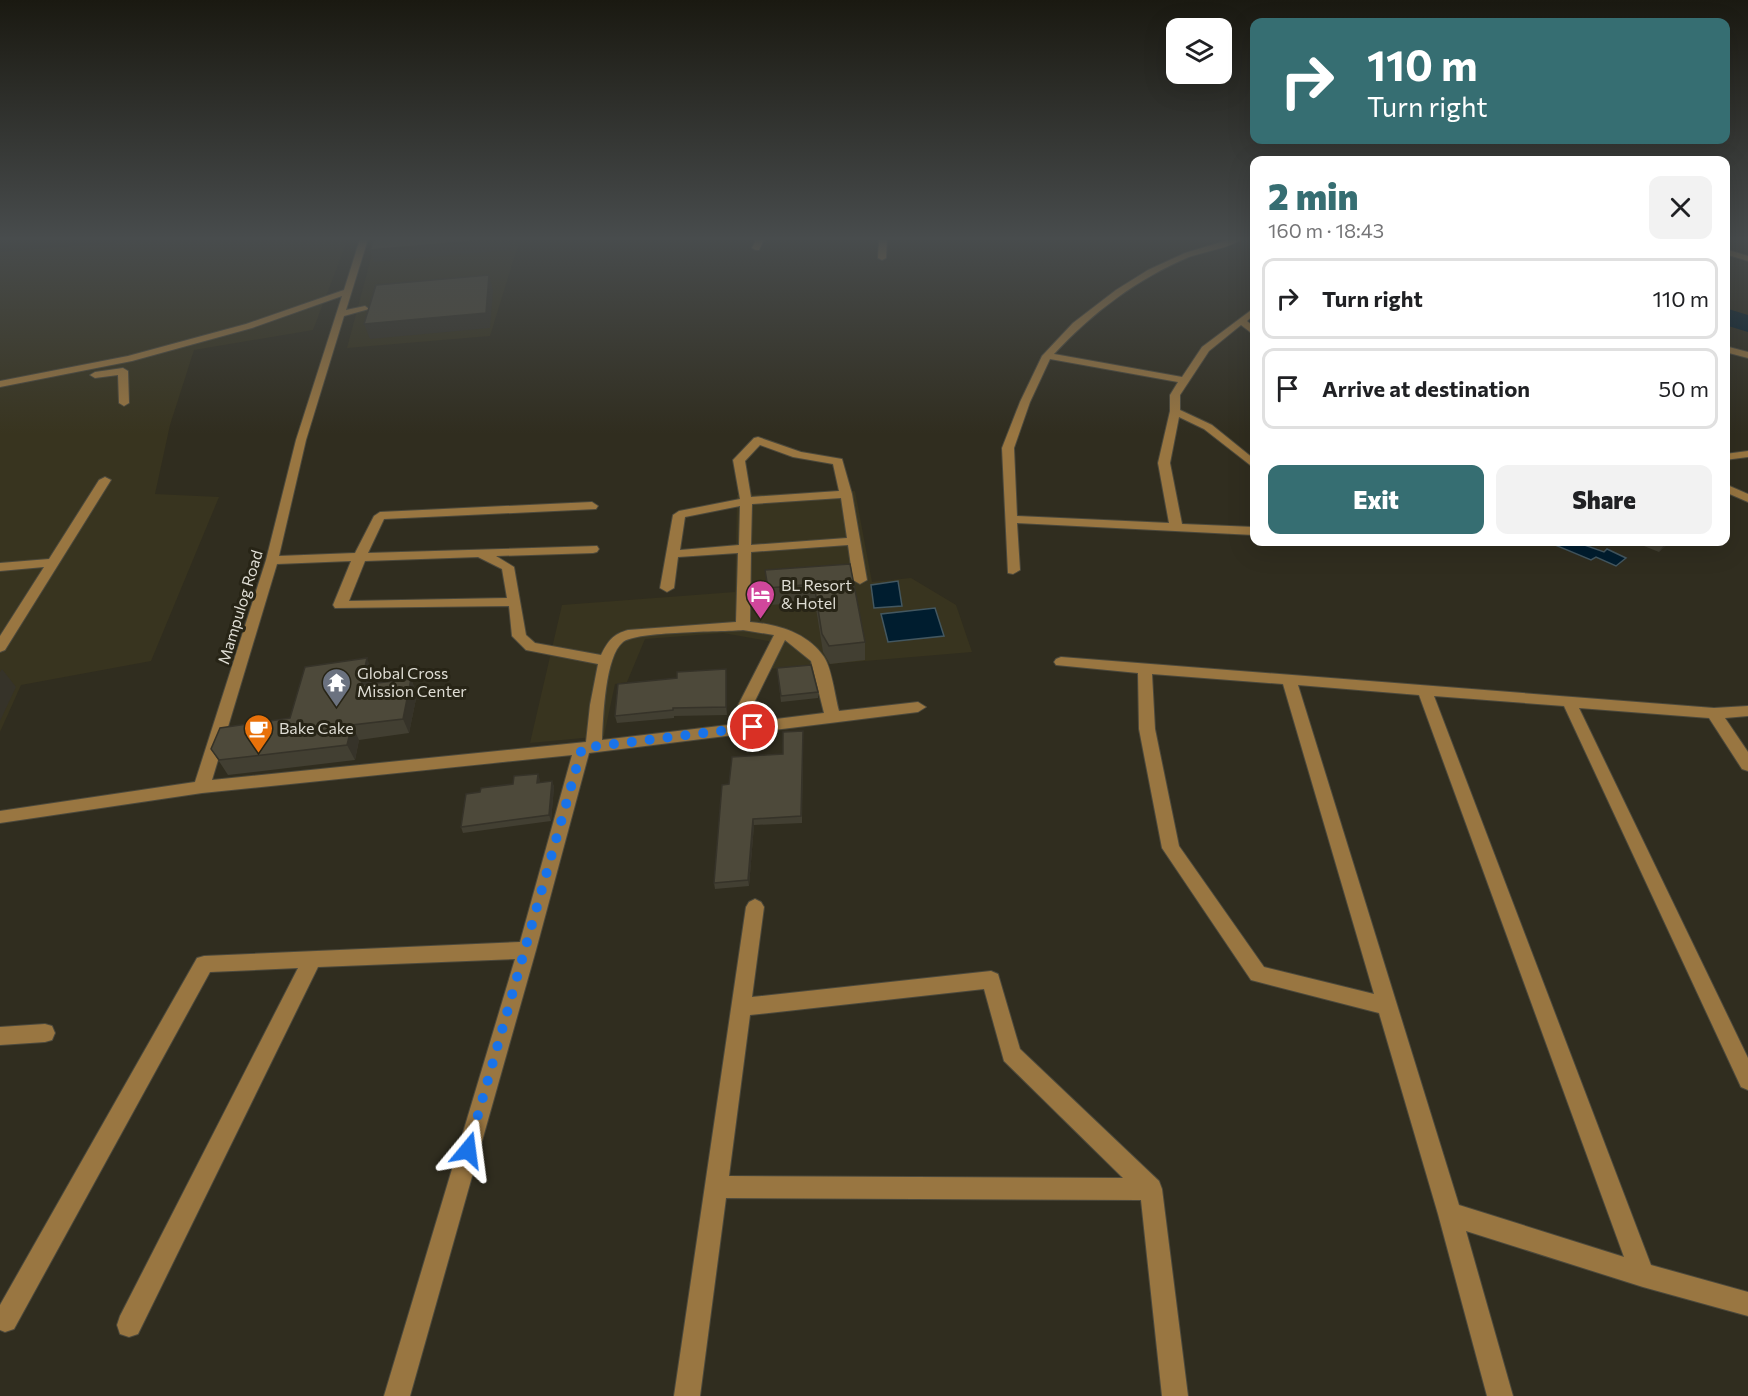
<!DOCTYPE html>
<meta charset="utf-8">
<style>
body{margin:0;font-family:Commissioner,sans-serif;background:#f2f2f2;color:#202124;height:100vh;display:flex;flex-direction:column;font-size:22px;white-space:nowrap}
*{box-sizing:border-box;margin:0}
p{font-size:20px;color:#757577}
.icon{flex:none;width:33px;height:33px;fill:none;stroke:currentColor;stroke-width:2;stroke-linecap:round;stroke-linejoin:round}
.map{position:relative;flex:1;overflow:hidden}
.panel{position:absolute;left:1250px;top:156px;width:480px;height:390px;display:flex;flex-direction:column;background:#fff;border-radius:12px;box-shadow:0 6px 24px #0002}
.panel>*{flex:none}
.guide{position:absolute;left:1250px;top:18px;width:480px;height:126px;border-radius:12px;box-shadow:0 6px 24px #0002;background:#366e72;color:#fff;overflow:hidden}
.tools{position:absolute;left:1166px;top:18px;display:grid;gap:12px}
.tools a{display:grid;place-items:center;width:66px;height:66px;border-radius:12px;background:#fff;box-shadow:0 6px 24px #0002;font-size:30px}
.pin{position:absolute;display:grid;place-items:center;width:51px;height:51px;color:#fff;margin:-26px;border:3px solid #fff;border-radius:50%;box-shadow:0 2px 6px #0007}
.me{position:absolute;width:66px;margin:-33px;rotate:16deg;stroke-linejoin:round;filter:drop-shadow(0 0 4px #0008)}
.turn{display:flex;align-items:center;gap:21px;height:126px;padding:0 18px;font-size:27px}
.turn .icon{width:78px;height:78px;stroke-width:2.5}
.turn b{display:block;font-size:42px;line-height:51px}
.round{display:grid;place-items:center;flex:none;width:63px;height:63px;border-radius:12px;background:#f2f2f2}
.overview{display:flex;align-items:center;justify-content:space-between;height:102px;padding:0 18px}
h1{font-size:36px;font-weight:800;line-height:45px;color:#366e72}
.cta{display:flex;gap:12px;margin-top:auto;padding:12px 18px}
.cta a{flex:1;height:69px;border-radius:12px;background:#366e72;color:#fff;font-size:24px;font-weight:800;line-height:69px;text-align:center}
.cta a+a{background:#f2f2f2;color:#202124}
ul{padding:0;list-style:none}
li{display:flex;align-items:center;gap:18px;height:81px;margin:0 12px 9px;padding:0 6px;border:3px solid #e0e0e0;border-radius:12px}
li div{flex:1}
li b{display:block;font-size:22px}
li em{font-style:normal}
.map>svg:first-child{display:block}
.built{fill:#38341f}
.water{fill:#001d2f;stroke:#435760;stroke-width:1.5}
.lines{fill:none;stroke-linecap:round;stroke-linejoin:round}
.river{fill:#001d2f;fill-rule:evenodd}
.minor-casing{stroke:#4c493c;stroke-width:2}
.minor{fill:#997641;fill-rule:evenodd}
.wall{fill:#423f32}
.shaded-wall{fill:#363329}
.building{fill:#4d493a;stroke:#363329;stroke-width:1.5}
.route{stroke:#1a73e8;stroke-width:10;stroke-dasharray:0 18}
.labels{text-anchor:middle;stroke-width:6;stroke-linejoin:round;paint-order:stroke}
.poi-label{font-size:16px;fill:#dfddd4;stroke:#272416;text-anchor:start}
.street-label{font-size:16px;fill:#dfddd4;stroke:#272416}
</style>
<div class="map">
<svg width="1748" height="1396" viewBox="0 0 1748 1396">
<rect width="100%" height="100%" fill="#302d1f"/>
<g class="built">
<polygon points="166,239 348,239 313,330 194,350 170,425 155,494 219,497 151,661 21,685 0,732 0,252"/>
<polygon points="376,239 520,239 490,336 347,348"/>
<polygon points="855,491 872,582 911,578 956,605 972,652 769,669 779,643 723,633 645,639 627,682 615,684 604,736 530,743 562,605 735,592 737,495"/>
</g>
<g class="water">
<polygon points="1557,542 1576,542 1604,552 1607,549 1626,558 1616,566 1596,557 1591,560 1555,545"/>
<polygon points="898,581 902,606 874,608 871,585"/>
<polygon points="935,608 944,636 888,642 881,614"/>
</g>
<g class="lines">
<polygon class="river" points="1725,308 1748,315 1748,332 1725,325"/>
<defs>
<g id="minor">
<path d="M 360,239 L 368,239 L 346,310 L 365,306 L 369,309 L 344,316 L 306,440 L 279,556 L 355,553 L 374,516 L 380,512 L 592,502 L 598,506 L 596,509 L 384,519 L 368,553 L 597,546 L 599,549 L 597,552 L 593,553 L 496,556 L 514,567 L 526,635 L 535,643 L 601,655 C 608,641 613,634 628,630 L 736,622 L 738,553 L 678,557 L 674,588 L 667,592 L 660,588 L 673,515 L 679,511 L 740,499 L 733,460 L 754,438 L 758,437 L 801,452 L 842,459 L 852,494 L 867,580 L 860,584 L 853,580 L 848,545 L 751,552 L 750,622 C 777,624 808,633 824,657 C 832,669 835,697 839,711 L 918,702 L 926,707 L 918,712 L 589,753 L 536,950 L 410,1396 L 384,1396 L 515,959 L 318,967 L 138,1334 L 129,1337 L 120,1334 L 117,1325 L 120,1316 L 298,968 L 210,972 L 14,1329 L 5,1332 L 0,1330 L 0,1305 L 197,958 L 204,956 L 520,942 L 572,755 L 202,793 L 0,823 L 0,811 L 195,782 L 266,560 L 296,440 L 342,296 L 252,328 L 132,361 L 0,387 L 0,381 L 128,356 L 246,324 L 344,290 ZM 760,445 L 793,457 L 833,464 L 839,491 L 751,497 L 745,461 ZM 841,498 L 847,538 L 751,545 L 752,504 ZM 740,506 L 739,545 L 680,550 L 685,517 ZM 478,557 L 502,569 L 507,598 L 349,601 L 365,561 ZM 351,561 L 333,605 L 335,608 L 509,606 L 512,636 L 526,650 L 598,664 L 590,705 L 586,742 L 212,780 L 277,564 ZM 743,630 L 774,635 L 728,725 L 602,740 C 603,718 605,656 623,642 C 637,631 721,632 743,630 ZM 785,640 L 811,661 L 824,713 L 744,723 Z"/>
<polygon points="756,239 764,239 759,250 756,250 752,248"/>
<polygon points="879,239 887,239 886,258 882,260 878,258"/>
<path d="M 1231,239 L 1242,239 C 1227,249 1206,251 1189,257 C 1137,279 1092,313 1054,354 L 1182,377 L 1202,347 L 1254,308 L 1254,315 L 1247,321 L 1254,327 L 1254,335 L 1241,325 L 1209,351 L 1180,395 L 1180,410 L 1212,425 L 1254,459 L 1254,468 L 1204,429 L 1179,417 L 1170,463 L 1182,524 L 1254,527 L 1254,535 L 1017,523 L 1020,570 L 1013,574 L 1008,573 L 1002,448 L 1020,402 L 1042,356 L 1073,323 L 1116,290 L 1148,270 L 1185,253 ZM 1050,359 L 1178,382 L 1170,395 L 1170,411 L 1158,463 L 1169,523 L 1017,516 L 1014,448 L 1030,402 Z"/>
<polygon points="1725,249 1748,256 1748,261 1725,254"/>
<polygon points="1725,346 1748,352 1748,358 1725,352"/>
<polygon points="123,368 128,371 129,403 124,406 119,403 118,375 95,378 90,375 95,372"/>
<polygon points="1748,451 1748,457 1725,460 1725,454"/>
<polygon points="105,477 111,480 5,650 0,652 0,636 44,567 0,571 0,563 49,559 99,480"/>
<polygon points="1725,484 1748,494 1748,502 1725,492"/>
<path d="M 1061,657 L 1714,708 L 1748,706 L 1748,716 L 1725,718 L 1748,752 L 1748,771 L 1742,769 L 1709,718 L 1579,708 L 1748,1058 L 1748,1090 L 1741,1087 L 1564,706 L 1434,696 L 1651,1265 L 1748,1292 L 1748,1316 L 1643,1287 L 1466,1231 L 1513,1396 L 1487,1396 L 1438,1214 L 1379,1013 L 1251,980 L 1162,848 L 1139,729 L 1138,673 L 1056,665 L 1054,662 L 1056,659 ZM 1152,674 L 1283,684 L 1374,994 L 1264,967 L 1179,846 L 1155,729 ZM 1298,685 L 1419,695 L 1624,1257 L 1459,1205 Z"/>
<path d="M 755,899 L 761,902 L 764,907 L 752,997 L 991,971 L 998,974 L 1020,1049 L 1159,1181 L 1162,1189 L 1188,1396 L 1162,1396 L 1141,1200 L 726,1198 L 700,1396 L 674,1396 L 746,907 L 749,902 ZM 984,989 L 1004,1061 L 1123,1178 L 729,1176 L 750,1015 Z"/>
<polygon points="45,1024 52,1026 55,1033 52,1040 45,1042 0,1045 0,1027"/>
</g>
</defs>
<use href="#minor" class="minor-casing"/>
<use href="#minor" class="minor"/>
</g>
<g class="wall">
<polygon points="1634,542 1670,542 1659,552"/>
<polygon points="850,564 865,642 865,660 830,664 823,652 815,602 769,605 765,570"/>
<polygon points="777,668 818,692 818,698 781,702"/>
<polygon points="373,673 371,684 411,679 417,694 409,733 359,740 355,760 228,775 211,749 290,718"/>
<polygon points="727,676 727,715 674,716 674,718 617,723 615,716"/>
<polygon points="803,737 802,823 754,825 749,886 715,889 714,883 729,784 783,754"/>
<polygon points="540,780 539,783 552,781 554,787 551,821 463,833 461,827 480,792 513,784"/>
</g>
<g class="shaded-wall">
<polygon points="499,239 510,239 509,250 374,262 370,250"/>
<polygon points="489,275 493,290 490,328 370,339 364,324"/>
<polygon points="1666,542 1670,542 1659,552"/>
<polygon points="367,658 373,673 368,700 361,685"/>
<polygon points="2,669 16,687 0,721 0,672"/>
<polygon points="726,669 727,676 727,715 726,707"/>
<polygon points="411,679 417,694 409,733 403,719"/>
<polygon points="352,725 359,740 355,760 347,745"/>
<polygon points="538,774 540,780 539,789 537,783"/>
<polygon points="552,781 554,787 551,821 549,815"/>
<polygon points="753,819 754,825 749,886 748,880"/>
</g>
<g class="building">
<polygon points="374,239 499,239 370,250"/>
<polygon points="489,275 486,313 364,324 376,285"/>
<polygon points="850,564 865,642 829,646 822,634 814,584 768,588 765,570"/>
<polygon points="367,658 361,685 411,679 403,719 352,725 347,745 219,760 211,749 220,728 290,718 305,667"/>
<polygon points="811,665 818,692 781,696 777,668"/>
<polygon points="726,669 726,707 673,708 673,710 615,716 618,684 677,678 677,672"/>
<polygon points="803,731 801,816 753,819 748,880 714,883 722,785 729,784 732,757 783,754 783,732"/>
<polygon points="538,774 537,783 552,781 549,815 461,827 466,794 480,792 481,788 513,784 514,776"/>
</g>
<linearGradient id="sky" x2="0" y2="1"><stop stop-color="#1a1911"/><stop offset="0.55" stop-color="#484c4d"/><stop offset="1" stop-color="#484c4d" stop-opacity="0"/></linearGradient>
<rect width="1748" height="434" fill="url(#sky)"/>
<g class="lines">
<polyline class="route" points="468,1150 582,748 753,727"/>
</g>
<defs>
<symbol id="hotel-pin" viewBox="-11 -11 22 30"><path d="M0 17L-7.5 6A9.5 9.5 0 1 1 7.5 6Z" fill="#d1479c" stroke="#272416"/><path d="M-6-4.5h1.5V1H6V5H4.5V3h-9V5H-6ZM-4 0a1.8 1.8 0 1 1 3.6 0ZM.5 0V-2.5h3Q6-2.5 6 0Z" fill="#fff"/></symbol>
<symbol id="temple-pin" viewBox="-11 -11 22 30"><path d="M0 17L-7.5 6A9.5 9.5 0 1 1 7.5 6Z" fill="#6b7280" stroke="#272416"/><path d="M0-6L5-2H3V0L6.5 2.5H4V6H1.5V3h-3V6H-4V2.5H-6.5L-3 0V-2H-5Z" fill="#fff"/></symbol>
<symbol id="cafe-pin" viewBox="-11 -11 22 30"><path d="M0 17L-7.5 6A9.5 9.5 0 1 1 7.5 6Z" fill="#e8710a" stroke="#272416"/><path d="M-5.5-4.5H6V0H3Q3 3.5 0 3.5H-2.5Q-5.5 3.5-5.5 0ZM3-3.2v2h1.7v-2ZM-6 4.5H4V6H-6Z" fill="#fff"/></symbol>
</defs>
<g fill-rule="evenodd">
<use href="#hotel-pin" x="744" y="578" width="33" height="45"/>
<use href="#temple-pin" x="320" y="666" width="33" height="45"/>
<use href="#cafe-pin" x="242" y="712" width="33" height="45"/>
</g>
<g class="labels">
<g class="poi-label">
<text x="781" y="591">BL Resort<tspan x="781" dy="18">&amp; Hotel</tspan></text>
<text x="357" y="679">Global Cross<tspan x="357" dy="18">Mission Center</tspan></text>
<text x="279" y="734">Bake Cake</text>
</g>
<g class="street-label">
<text transform="translate(240 607) rotate(-73)" y="6">Mampulog Road</text>
</g>
</g>
</svg>
<div class="tools">
<a><svg class="icon" aria-label="layers" viewBox="0 0 24 24"><path d="M12 4l9 5-9 5-9-5zM3 14l9 5 9-5"/></svg></a>
</div>
<div class="pin" style="left:753px;top:727px;background:#d93025"><svg class="icon" aria-label="arrive" viewBox="0 0 24 24"><path d="M6 21V4h12l-3 4 3 4H6"/></svg></div>
<svg class="me" style="left:468px;top:1150px" viewBox="-20 -20 40 40"><path d="M0-17L14 15 0 8-14 15z" fill="#1a73e8" stroke="#fff" stroke-width="4"/></svg>
<div class="guide">
<div class="turn"><svg class="icon" aria-label="right" viewBox="0 0 24 24"><path d="M7 20v-9h11M14 6l5 5-5 5"/></svg><div><b>110 m</b>Turn right</div></div>
</div>
<section class="panel">
<div class="overview"><div><h1>2 min</h1><p>160 m · 18:43</p></div><a class="round"><svg class="icon" aria-label="close" viewBox="0 0 24 24"><path d="M6 6l12 12M18 6L6 18"/></svg></a></div>
<ul>
<li><svg class="icon" aria-label="right" viewBox="0 0 24 24"><path d="M7 20v-9h11M14 6l5 5-5 5"/></svg><div><b>Turn right</b></div><em>110 m</em></li>
<li><svg class="icon" aria-label="arrive" viewBox="0 0 24 24"><path d="M6 21V4h12l-3 4 3 4H6"/></svg><div><b>Arrive at destination</b></div><em>50 m</em></li>
</ul>
<div class="cta"><a>Exit</a><a>Share</a></div>
</section>
</div>
